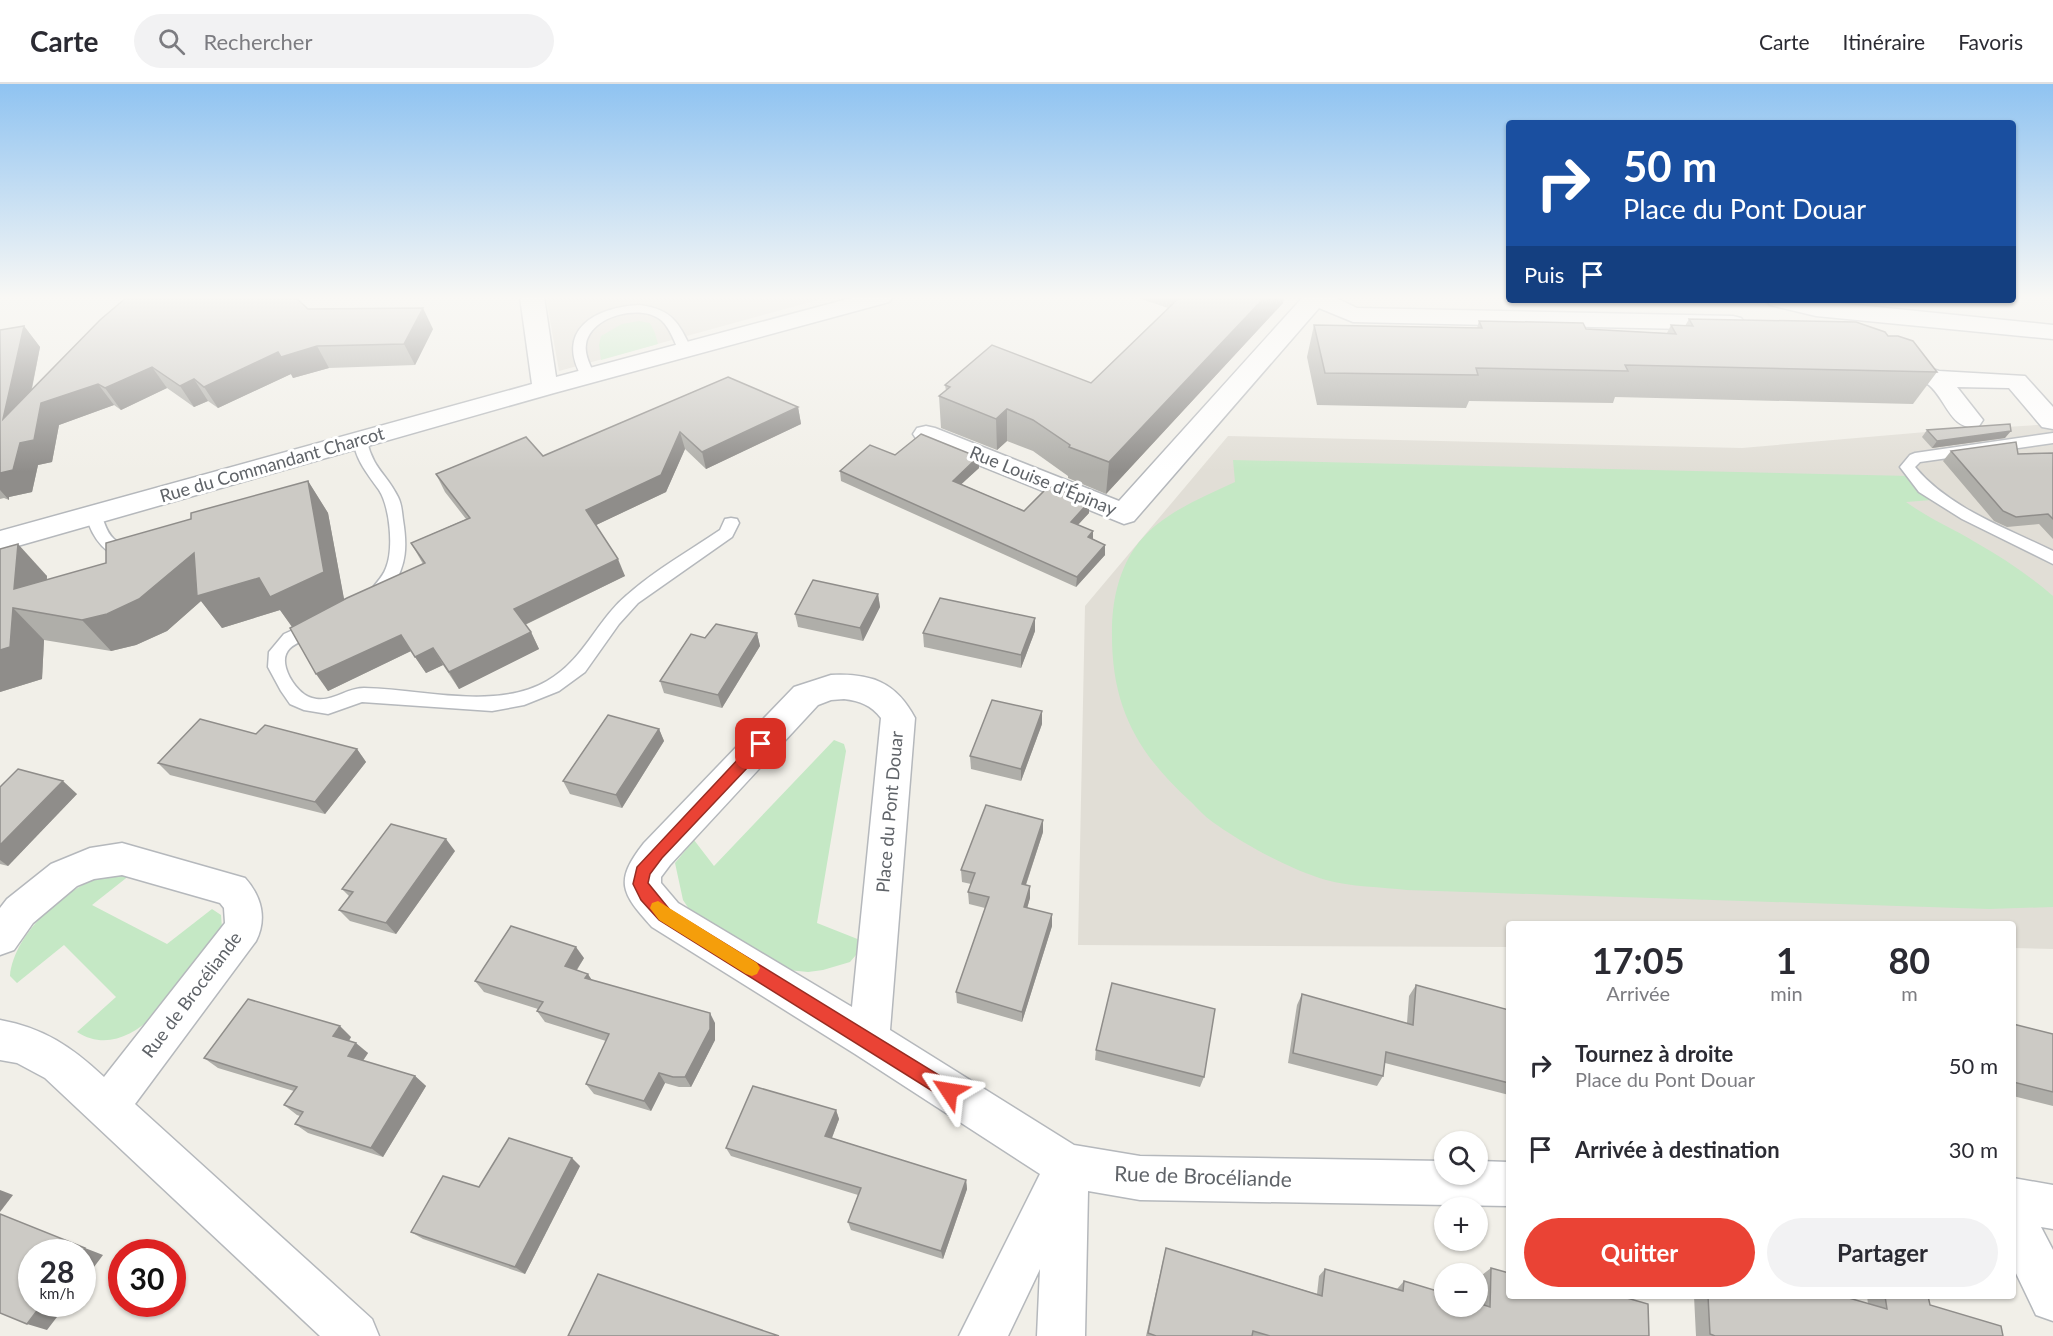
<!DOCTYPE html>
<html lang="fr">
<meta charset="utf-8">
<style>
body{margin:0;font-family:Lato,sans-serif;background:#f2f2f3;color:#2b2b33;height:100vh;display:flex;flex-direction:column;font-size:22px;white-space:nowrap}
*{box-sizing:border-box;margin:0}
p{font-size:20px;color:#7c7c81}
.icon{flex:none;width:33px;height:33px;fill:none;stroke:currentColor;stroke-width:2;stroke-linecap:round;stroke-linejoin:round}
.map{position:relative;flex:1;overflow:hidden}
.side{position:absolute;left:1506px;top:837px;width:510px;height:378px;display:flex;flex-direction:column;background:#fff;border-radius:6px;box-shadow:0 2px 4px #0004}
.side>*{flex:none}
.banner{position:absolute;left:1506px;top:36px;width:510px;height:183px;border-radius:6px;box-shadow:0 2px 4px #0004;background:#1a4fa0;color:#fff;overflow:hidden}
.controls{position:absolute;left:1434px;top:1047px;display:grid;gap:12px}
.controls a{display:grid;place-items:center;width:54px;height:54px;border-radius:50%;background:#fff;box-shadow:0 2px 4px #0004;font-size:30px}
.speed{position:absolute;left:18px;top:1155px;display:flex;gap:12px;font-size:30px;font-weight:700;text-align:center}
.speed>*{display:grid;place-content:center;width:78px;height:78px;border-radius:50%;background:#fff;box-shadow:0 2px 4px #0004;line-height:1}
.speed small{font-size:15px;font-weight:400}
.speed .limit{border:9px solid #d22;background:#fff;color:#111}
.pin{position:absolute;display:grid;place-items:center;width:51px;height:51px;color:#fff;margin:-26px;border-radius:12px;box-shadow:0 3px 9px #0006}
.me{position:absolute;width:66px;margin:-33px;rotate:303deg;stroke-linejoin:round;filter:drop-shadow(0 0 4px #0008)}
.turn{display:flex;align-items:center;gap:21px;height:126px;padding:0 18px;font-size:27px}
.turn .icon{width:78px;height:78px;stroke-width:2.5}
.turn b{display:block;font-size:42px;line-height:51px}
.then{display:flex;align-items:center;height:57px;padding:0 18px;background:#0003;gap:12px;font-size:22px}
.eta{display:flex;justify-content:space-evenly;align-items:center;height:102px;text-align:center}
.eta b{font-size:36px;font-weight:700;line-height:42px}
.action{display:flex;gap:12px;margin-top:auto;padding:12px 18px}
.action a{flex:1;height:69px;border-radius:36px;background:#ea4335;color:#fff;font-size:24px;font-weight:700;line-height:69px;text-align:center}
.action a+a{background:#f2f2f3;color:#2b2b33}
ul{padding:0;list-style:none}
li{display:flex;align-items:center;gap:18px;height:84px;padding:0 18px}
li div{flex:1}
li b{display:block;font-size:22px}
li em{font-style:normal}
header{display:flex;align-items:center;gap:36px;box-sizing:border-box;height:84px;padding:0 30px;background:#fff;border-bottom:2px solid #e1e1e2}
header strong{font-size:28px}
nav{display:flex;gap:33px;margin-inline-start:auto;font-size:21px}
.search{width:420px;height:54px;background:#f2f2f3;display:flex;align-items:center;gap:15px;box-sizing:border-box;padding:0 21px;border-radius:33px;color:#7c7c81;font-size:22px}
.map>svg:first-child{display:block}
.education{fill:#e1ded6}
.green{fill:#c5e8c5}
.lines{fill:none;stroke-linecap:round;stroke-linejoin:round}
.lane-casing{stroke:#b5b8bc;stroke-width:3}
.street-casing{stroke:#b5b8bc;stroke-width:3}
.lane{fill:#fff;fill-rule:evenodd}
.street{fill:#fff;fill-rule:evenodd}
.wall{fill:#afaea9}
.shaded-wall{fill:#8f8d8a}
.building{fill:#cccac5;stroke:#8f8d8a;stroke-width:1.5}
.route{fill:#ea4335;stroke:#982c22;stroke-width:1.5}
.slow{fill:#f59e0b}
.labels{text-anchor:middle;stroke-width:6;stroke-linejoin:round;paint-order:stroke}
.street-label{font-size:18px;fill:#5f6368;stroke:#fff}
.near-street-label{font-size:21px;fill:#5f6368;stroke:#fff}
</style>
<header>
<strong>Carte</strong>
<div class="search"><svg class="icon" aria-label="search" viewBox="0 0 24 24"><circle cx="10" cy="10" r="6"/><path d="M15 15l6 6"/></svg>Rechercher</div>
<nav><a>Carte</a><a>Itinéraire</a><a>Favoris</a></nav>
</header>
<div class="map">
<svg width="2053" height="1252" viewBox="0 0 2053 1252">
<rect width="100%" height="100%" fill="#f1efe8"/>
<g class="education">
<polygon points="546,213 829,213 559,287"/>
<polygon points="2037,341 2053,341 2053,865 2013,864 2013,840 1509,840 1509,863 1078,861 1085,522 1228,352 1742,364 1926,348"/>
</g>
<g class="green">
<polygon points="639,237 650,239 655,249 658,260 601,276 599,261 601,252 622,240"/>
<path d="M 1233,376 L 1910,392 L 1932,416 L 1906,418 C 1928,434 1952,444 1975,458 C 2003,474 2029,491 2053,512 L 2053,823 L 1989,825 L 1407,806 C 1382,803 1350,803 1326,796 C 1291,786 1247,762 1217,741 C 1207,735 1198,725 1190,717 C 1136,668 1111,621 1112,547 C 1112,519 1118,489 1134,465 C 1157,431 1199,415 1235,398 Z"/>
<polygon points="834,656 844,660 846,667 817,839 860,856 856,871 850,878 823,886 808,888 788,886 689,825 683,816 675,779 694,756 714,782"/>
<path d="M 109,790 L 130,791 L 92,821 L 167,860 L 212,825 L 221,831 L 222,844 C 193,883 137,986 77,948 L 116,913 L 64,861 L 17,899 L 10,892 C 14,848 68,801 109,790 Z"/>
</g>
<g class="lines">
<defs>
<g id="lane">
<path d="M 640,221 C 673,226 678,238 692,266 L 690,269 L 680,269 C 674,258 671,245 661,236 C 641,219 590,232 586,260 C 584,270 591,283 595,292 L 593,295 L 583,295 C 554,246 595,223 640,221 Z"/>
<path d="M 2053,349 L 2053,359 L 1920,378 L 1915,383 C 1949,424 2006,444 2053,467 L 2053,480 L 1962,435 L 1919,408 L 1900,383 L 1910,371 L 1915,369 Z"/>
<path d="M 360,352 L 367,357 C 373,385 387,390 398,413 C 402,421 402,429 403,436 C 407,461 407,481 392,503 C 386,511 381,518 370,515 L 368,511 C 373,501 382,495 386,484 C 394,465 390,423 379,406 C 367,389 357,378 353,357 Z"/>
<path d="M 94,426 L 99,427 C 105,437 105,447 114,455 C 121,461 131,461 136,468 L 134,472 C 108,479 91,452 86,431 Z"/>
<path d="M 731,434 L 737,435 L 739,439 L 732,453 L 638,519 L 619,540 L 585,588 L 559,607 L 524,621 L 492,627 L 362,618 L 328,630 L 304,626 L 290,620 L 281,607 L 268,583 L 269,568 L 284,550 L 311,538 L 317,536 L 323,538 L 325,542 C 316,558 278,555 286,584 C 289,595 300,611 312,614 C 331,620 345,604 364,604 C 422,605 495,627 547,597 C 584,576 596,537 627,511 C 655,486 689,467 720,446 L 725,435 Z"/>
</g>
<g id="street">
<polygon points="520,213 544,213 556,293 855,213 893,213 889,218 554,309 0,467 0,447 532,300"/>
<polygon points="1303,213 1334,213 1357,224 1733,232 1741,234 1745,239 1741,244 1733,246 1353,238 1319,224 1134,437 1124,440 917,356 913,350 917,344 926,342 935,344 1119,417"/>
<polygon points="1766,216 1808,216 2053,241 2053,255 1816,232 1770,221"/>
<path d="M 1889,272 L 1939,287 L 2025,292 L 2053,323 L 2053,345 L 2042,343 L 2009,304 L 1957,303 L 1983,336 L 1979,342 C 1951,349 1947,316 1929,301 C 1920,294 1892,288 1880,284 L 1877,279 L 1880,274 Z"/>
<path d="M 831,591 C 871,589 896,598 915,634 L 890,946 L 1074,1061 L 1140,1072 L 1444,1077 L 1444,1090 L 1478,1090 L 1478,1077 L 1509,1078 L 1509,1122 L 1140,1116 L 1088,1107 L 1085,1252 L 1037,1252 L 1040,1185 L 1008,1252 L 959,1252 L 1040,1090 L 855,970 L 652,843 C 621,809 614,797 644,759 L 794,603 ZM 844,615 C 860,617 871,621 881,634 L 852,923 L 678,819 L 661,799 L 661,793 L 670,781 L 818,621 L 831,616 Z"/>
<path d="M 122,759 L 245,794 C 262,813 267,835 256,857 L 135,1020 L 372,1235 L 379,1252 L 320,1252 L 45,994 L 17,979 L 0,976 L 0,936 C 44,944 72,963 104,993 L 225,839 L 224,824 L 220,819 L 122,791 L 94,795 L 77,802 L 33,839 L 14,866 L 0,871 L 0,824 L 7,815 L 51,780 L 90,764 Z"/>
<polygon points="2013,1094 2053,1101 2053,1145 2041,1143 2053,1166 2053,1237 2036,1231 2013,1183"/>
</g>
</defs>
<use href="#lane" class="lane-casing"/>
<use href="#street" class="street-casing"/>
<use href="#lane" class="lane"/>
<use href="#street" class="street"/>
</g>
<g class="wall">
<polygon points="1135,213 1284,213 1283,219 1106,410 1068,394 1068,392 1033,367 1007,357 997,366 941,344 939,312 946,307 945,301 1091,299 1168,224"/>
<polygon points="308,225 433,245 415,281 329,284 293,294 291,290 218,324 208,317 194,323 167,304 121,326 114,321 59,341 52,378 38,381 32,408 9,413 9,416 4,414 0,415 0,246 24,242 40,263 32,305"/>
<polygon points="1689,235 1888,252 1937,288 1913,320 1615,313 1613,319 1469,317 1466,324 1317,321 1307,273 1314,241 1477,244 1479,237 1586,245 1667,249 1671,241 1685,242"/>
<polygon points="798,323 801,340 706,385 685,365 666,408 596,441 625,492 525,541 531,548 539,565 459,605 443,581 426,589 411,567 328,607 292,543 280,526 222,544 201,517 167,547 136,561 111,567 44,556 42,595 0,608 0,465 47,492 47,496 106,479 191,435 308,397 328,429 344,516 423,480 411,459 466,435 445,408 436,390 543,372"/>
<polygon points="1927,346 2005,354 1932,364 1922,353"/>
<polygon points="1951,367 2018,370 2053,369 2053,455 2039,440 2007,443 1994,437 1943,377"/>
<polygon points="895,371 978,373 979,384 961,400 1024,427 1089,418 1089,429 1078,441 1093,447 1093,455 1105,461 1105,471 1076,503 841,397 840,387"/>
<polygon points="878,510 880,523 863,557 798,543 795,530"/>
<polygon points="1035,534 1035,547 1021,584 924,563 923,549"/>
<polygon points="757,549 760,562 722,624 664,609 660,597 705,554"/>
<polygon points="1042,640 1021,697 971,685 970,672"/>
<polygon points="659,645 664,657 622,724 570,710 563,697"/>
<polygon points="256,650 357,665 366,678 325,730 170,691 158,679"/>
<polygon points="0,703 77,710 8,782 0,780"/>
<polygon points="1043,748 1026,801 1030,802 1030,814 1027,824 1052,830 1052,842 1022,938 957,919 956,908 985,824 969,820 968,808 971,800 962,798 961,786"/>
<polygon points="455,767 396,850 350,837 339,826 349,812 342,805"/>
<polygon points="584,874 577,886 592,896 715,939 715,956 691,1003 679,1003 665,999 651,1027 594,1010 586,1000 606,957 545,938 537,927 538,925 484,908 475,897"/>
<polygon points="1416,901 1509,926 1509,1011 1385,979 1383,992 1377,1002 1288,979 1297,921 1302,910 1407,939 1409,912"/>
<polygon points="2013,940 2053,950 2053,1022 2013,1012"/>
<polygon points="351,953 349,957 368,969 363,977 415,992 426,1002 383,1073 308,1049 295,1040 300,1032 297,1031 284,1021 294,1007 218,984 204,974"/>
<polygon points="1096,966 1204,993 1200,1003 1095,976"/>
<polygon points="836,1026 839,1035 832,1054 966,1096 967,1105 943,1175 851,1146 848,1138 858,1111 731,1072 726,1064"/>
<polygon points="580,1082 525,1190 423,1155 411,1148 479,1103"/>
<polygon points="1166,1164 1317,1210 1319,1192 1325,1185 1397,1205 1404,1197 1481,1220 1482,1191 1491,1184 1649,1252 1146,1252 1164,1172"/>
<polygon points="1694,1212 1842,1212 1868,1220 1867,1212 1928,1212 1930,1221 2003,1252 1696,1252"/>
</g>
<g class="shaded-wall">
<polygon points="1265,213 1284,213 1283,219 1106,410 1109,378"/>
<polygon points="423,224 433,245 415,281 404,260"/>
<polygon points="24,242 40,263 21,357 3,335"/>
<polygon points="317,262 329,284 293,294 291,290 218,324 204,303 278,268"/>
<polygon points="152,283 167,304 121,326 105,304"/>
<polygon points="194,295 208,317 194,323 180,302"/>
<polygon points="98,300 114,321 59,341 52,378 38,381 32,408 9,413 9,416 0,406 0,389 20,359 41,319"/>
<polygon points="798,323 801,340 706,385 702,368"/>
<polygon points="1007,325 1007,357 997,366 996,335"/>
<polygon points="2011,347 2005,354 1932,364 1937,357"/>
<polygon points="680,348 685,365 666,408 592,443 586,426"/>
<polygon points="978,373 979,384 954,407 953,397"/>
<polygon points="308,397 328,429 345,520 293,544 280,526 222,544 201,517 167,547 136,561 111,567 82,536 194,469"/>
<polygon points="1089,418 1089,429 1071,448 1071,438"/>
<polygon points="1093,447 1093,458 1088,453"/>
<polygon points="18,460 47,492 45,530 14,505"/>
<polygon points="1105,461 1105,471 1076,503 1077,493"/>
<polygon points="618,475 625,492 522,542 514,525"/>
<polygon points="878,510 880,523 863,557 860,544"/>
<polygon points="13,524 44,556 42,595 0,608 0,566"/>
<polygon points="1035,534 1035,547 1021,584 1021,571"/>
<polygon points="531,548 539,565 459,605 449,588"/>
<polygon points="757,549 760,562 722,624 718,611"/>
<polygon points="401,551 411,567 328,607 316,590"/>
<polygon points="433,564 443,581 426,589 415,573"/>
<polygon points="1042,627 1042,640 1021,697 1021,685"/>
<polygon points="659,645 664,657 622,724 616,711"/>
<polygon points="357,665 366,678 325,730 315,718"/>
<polygon points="63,697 77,710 8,782 0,776 0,761"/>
<polygon points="1043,736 1043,748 1022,812 1022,800"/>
<polygon points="446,755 455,767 396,850 386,839"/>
<polygon points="1030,802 1030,814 1024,835 1024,823"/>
<polygon points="1052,830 1052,842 1022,938 1022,928"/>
<polygon points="576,863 584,874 572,893 565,882"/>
<polygon points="588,890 595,901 585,894"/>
<polygon points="710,929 715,939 715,956 691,1003 685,993"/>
<polygon points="340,942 351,953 345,963 333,952"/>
<polygon points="356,959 368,969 359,982 348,972"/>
<polygon points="659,989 665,999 651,1027 644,1017"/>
<polygon points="415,992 426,1002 383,1073 371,1064"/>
<polygon points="836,1026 839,1035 829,1061 825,1052"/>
<polygon points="572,1074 580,1082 525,1190 515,1183"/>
<polygon points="966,1096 967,1105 943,1175 941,1167"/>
<polygon points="0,1106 13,1111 0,1128"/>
<polygon points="85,1164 103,1171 82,1199 82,1168 81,1168"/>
<polygon points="42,1220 67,1220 47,1246 27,1240"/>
</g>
<g class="building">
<polygon points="127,213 295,213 308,225 423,224 404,260 317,262 281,273 278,268 204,303 194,295 180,302 152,283 105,304 98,300 41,319 34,356 20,359 13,386 0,389 0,246 24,242 3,335 100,236"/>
<polygon points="1180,213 1265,213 1109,378 1069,363 1070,361 1033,336 1007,325 996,335 939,312 950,303 945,301 992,261 1091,299"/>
<polygon points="1689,235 1856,238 1885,248 1888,252 1898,252 1913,257 1937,288 1625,281 1628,287 1476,284 1478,291 1325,289 1314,241 1482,244 1479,237 1583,239 1586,245 1676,250 1671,241 1693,242"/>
<polygon points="728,293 798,323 702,368 680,348 661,391 586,426 618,475 514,525 531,548 449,588 433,564 415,573 401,551 316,590 290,544 347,514 425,479 411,459 470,434 436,390 526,353 543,372"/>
<polygon points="2010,340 2011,347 1937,357 1927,346"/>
<polygon points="921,350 978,373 953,397 1024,427 1049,402 1089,418 1071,438 1093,447 1088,453 1105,461 1077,493 840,387 870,361 895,371"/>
<polygon points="2016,358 2018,370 2053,369 2053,435 2048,430 2016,433 2003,427 1951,367"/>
<polygon points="308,397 324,488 270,513 259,494 197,512 194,469 139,515 107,530 82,536 13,524 10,563 0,566 0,465 18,460 14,505 106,479 106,459 191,435 191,429"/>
<polygon points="813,496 878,510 860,544 795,530"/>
<polygon points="940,514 1035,534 1021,571 923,549"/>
<polygon points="716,540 757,549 718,611 660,597 691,550 705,554"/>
<polygon points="992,616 1042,627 1021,685 970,672"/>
<polygon points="608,631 659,645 616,711 563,697"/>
<polygon points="200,635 256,650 265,641 357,665 315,718 158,679"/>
<polygon points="18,685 63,697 0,761 0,703"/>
<polygon points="986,721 1043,736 1022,800 1030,802 1024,823 1052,830 1022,928 956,908 989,813 968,808 975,789 961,786"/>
<polygon points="391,740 446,755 386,839 339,826 353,808 342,805"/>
<polygon points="511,842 576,863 565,882 588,890 585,894 710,929 710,945 685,993 673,993 659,989 644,1017 586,1000 609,950 537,927 543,918 475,897"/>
<polygon points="1112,899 1215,925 1204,993 1096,966"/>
<polygon points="1416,901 1509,926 1509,999 1386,968 1383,992 1293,969 1302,910 1413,941"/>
<polygon points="248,915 340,942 333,952 356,959 348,972 415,992 371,1064 295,1040 303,1028 284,1021 297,1003 204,974"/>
<polygon points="2013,940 2053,950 2053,1008 2013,998"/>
<polygon points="753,1002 836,1026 825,1052 966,1096 941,1167 848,1138 861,1104 726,1064"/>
<polygon points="509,1054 572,1074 515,1183 411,1148 443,1092 479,1103"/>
<polygon points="0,1130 85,1164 81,1168 32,1168 32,1220 42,1220 27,1240 0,1229"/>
<polygon points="1166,1164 1322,1212 1325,1185 1403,1207 1404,1197 1444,1209 1444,1222 1478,1222 1478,1219 1490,1223 1491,1184 1509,1189 1509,1212 1620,1212 1648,1220 1649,1252 1270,1252 1253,1247 1252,1252 1156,1252 1148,1249"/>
<polygon points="598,1190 779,1252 568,1252"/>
<polygon points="1708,1212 1842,1212 1887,1225 1885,1212 1928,1212 1930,1221 2001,1242 2003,1252 1715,1252 1710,1250"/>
</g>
<linearGradient id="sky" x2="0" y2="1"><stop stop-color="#8fc3f1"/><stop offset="0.55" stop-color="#f9f8f5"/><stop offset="1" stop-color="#f9f8f5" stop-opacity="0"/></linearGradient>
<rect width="2053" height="388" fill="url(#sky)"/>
<polygon class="route" points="761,654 766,656 768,660 766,664 662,774 650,790 648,799 670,826 955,1001 957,1007 955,1013 949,1016 942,1013 659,836 641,816 633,800 637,783 756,656"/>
<polygon class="slow" points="658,817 757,879 760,884 757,890 752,892 746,890 659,836 650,824 652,819"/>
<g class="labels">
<g class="street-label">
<text transform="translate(272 381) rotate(-16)" y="6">Rue du Commandant Charcot</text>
<text transform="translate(1043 397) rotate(22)" y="6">Rue Louise d'Épinay</text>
<text transform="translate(890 728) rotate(-85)" y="6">Place du Pont Douar</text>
<text transform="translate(192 911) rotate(-53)" y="6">Rue de Brocéliande</text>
</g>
<g class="near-street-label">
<text transform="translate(1203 1093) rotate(2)" y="7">Rue de Brocéliande</text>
</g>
</g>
</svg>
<div class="controls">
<a><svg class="icon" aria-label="search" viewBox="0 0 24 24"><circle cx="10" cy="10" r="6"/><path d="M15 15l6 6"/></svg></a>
<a>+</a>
<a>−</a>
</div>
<div class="speed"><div>28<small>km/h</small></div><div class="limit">30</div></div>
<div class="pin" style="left:761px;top:660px;background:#d93025"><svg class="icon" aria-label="arrive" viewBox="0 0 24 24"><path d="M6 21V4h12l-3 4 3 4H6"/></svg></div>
<svg class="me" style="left:949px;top:1007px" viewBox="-20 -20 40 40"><path d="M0-17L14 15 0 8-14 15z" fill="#ea4335" stroke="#fff" stroke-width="4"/></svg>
<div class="banner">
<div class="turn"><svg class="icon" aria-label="right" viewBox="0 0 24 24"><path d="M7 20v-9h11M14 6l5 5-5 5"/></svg><div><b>50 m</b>Place du Pont Douar</div></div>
<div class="then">Puis<svg class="icon" aria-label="arrive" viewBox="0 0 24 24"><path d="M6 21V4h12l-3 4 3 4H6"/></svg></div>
</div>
<section class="side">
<div class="eta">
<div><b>17:05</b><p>Arrivée</p></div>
<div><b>1</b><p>min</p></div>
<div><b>80</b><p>m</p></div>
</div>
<ul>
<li><svg class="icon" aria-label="right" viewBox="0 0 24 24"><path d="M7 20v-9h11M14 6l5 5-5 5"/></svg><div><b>Tournez à droite</b><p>Place du Pont Douar</p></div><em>50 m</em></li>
<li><svg class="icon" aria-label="arrive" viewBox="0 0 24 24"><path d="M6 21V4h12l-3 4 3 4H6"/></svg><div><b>Arrivée à destination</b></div><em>30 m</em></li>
</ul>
<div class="action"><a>Quitter</a><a>Partager</a></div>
</section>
</div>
